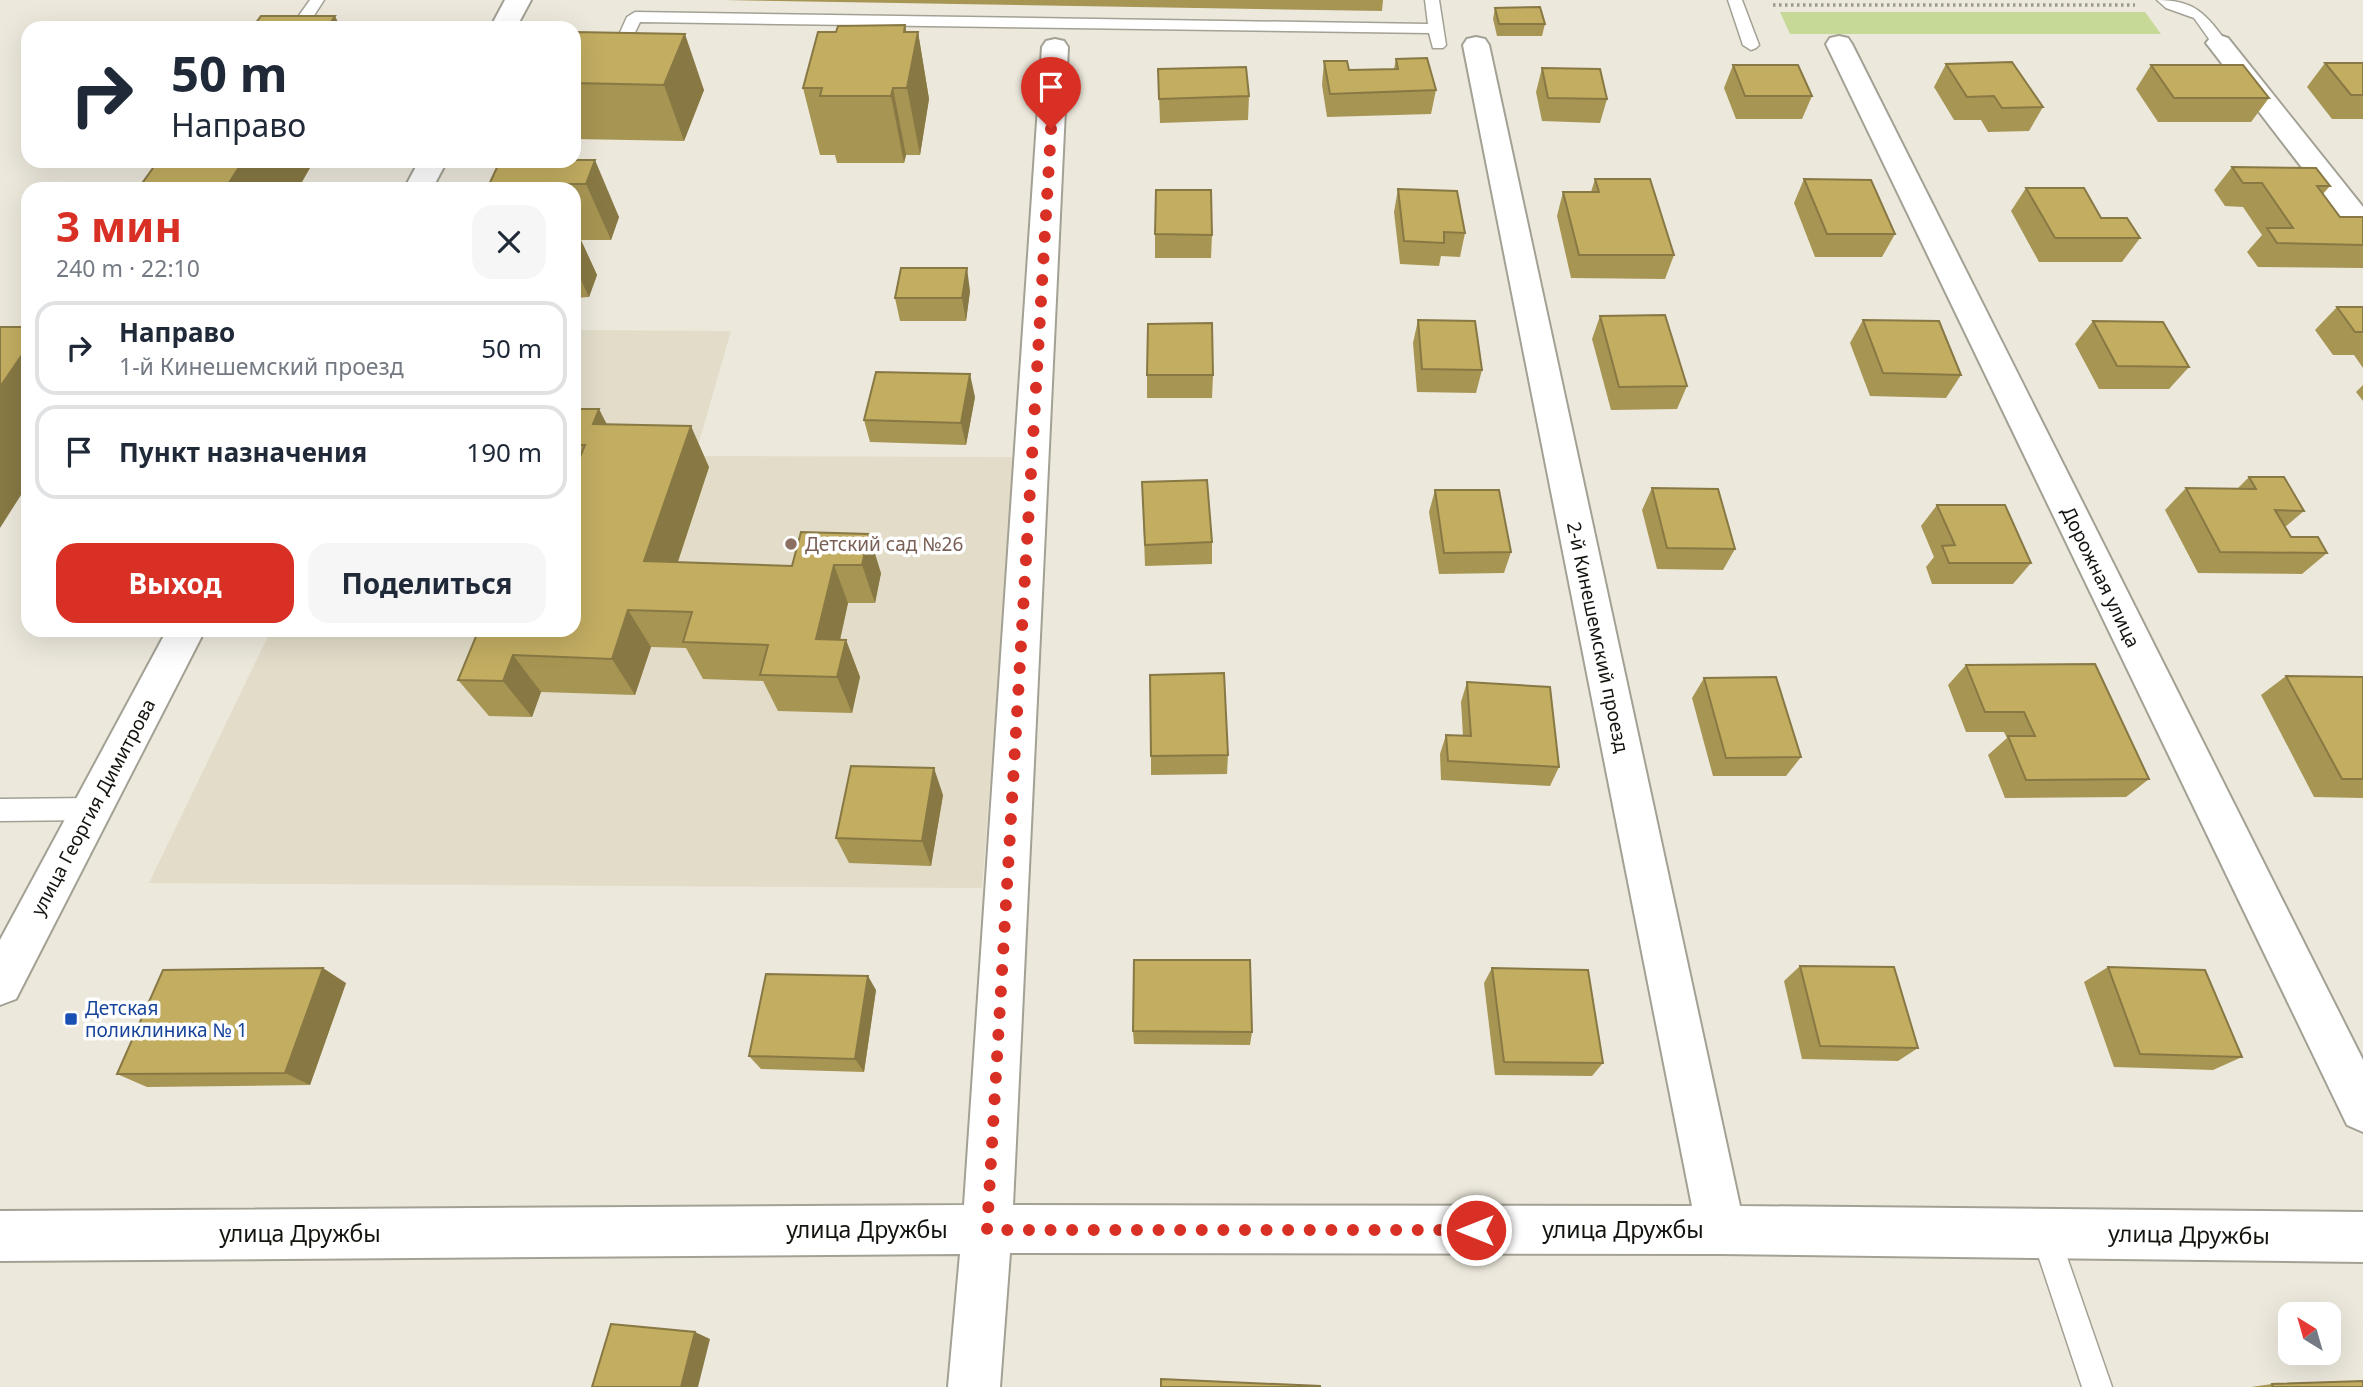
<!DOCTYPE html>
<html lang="ru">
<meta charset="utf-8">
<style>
body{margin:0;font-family:"Noto Sans",sans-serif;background:#f6f6f7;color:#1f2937;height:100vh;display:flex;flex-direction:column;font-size:26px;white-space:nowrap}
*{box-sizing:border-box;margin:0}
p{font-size:23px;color:#747a83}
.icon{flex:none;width:38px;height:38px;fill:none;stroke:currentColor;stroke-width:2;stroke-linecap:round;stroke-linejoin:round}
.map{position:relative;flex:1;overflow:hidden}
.panel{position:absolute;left:21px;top:182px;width:560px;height:455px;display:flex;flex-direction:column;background:#fff;border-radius:21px;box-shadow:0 7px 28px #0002}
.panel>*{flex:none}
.guide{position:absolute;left:21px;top:21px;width:560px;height:147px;border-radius:21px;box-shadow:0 7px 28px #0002;background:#fff;color:#1f2937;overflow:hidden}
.needle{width:46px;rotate:323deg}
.buttons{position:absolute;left:2278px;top:1302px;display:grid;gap:14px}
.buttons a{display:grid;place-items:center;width:63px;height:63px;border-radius:14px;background:#fff;box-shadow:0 7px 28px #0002;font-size:35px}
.pin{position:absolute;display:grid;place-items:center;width:60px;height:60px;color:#fff;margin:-72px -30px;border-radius:50% 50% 50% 0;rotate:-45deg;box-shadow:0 0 7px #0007}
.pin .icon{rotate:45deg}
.me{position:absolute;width:77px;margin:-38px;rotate:270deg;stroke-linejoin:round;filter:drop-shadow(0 0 5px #0008)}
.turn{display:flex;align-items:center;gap:24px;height:147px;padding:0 35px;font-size:32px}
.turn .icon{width:91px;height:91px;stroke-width:2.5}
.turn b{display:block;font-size:49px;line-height:60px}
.round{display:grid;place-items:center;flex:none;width:74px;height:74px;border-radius:21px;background:#f6f6f7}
.overview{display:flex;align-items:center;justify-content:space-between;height:119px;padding:0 35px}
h1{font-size:42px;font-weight:700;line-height:52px;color:#d93025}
.cta{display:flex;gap:14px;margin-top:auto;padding:14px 35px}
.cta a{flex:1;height:80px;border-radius:21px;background:#d93025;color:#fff;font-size:28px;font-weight:700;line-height:80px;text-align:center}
.cta a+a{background:#f6f6f7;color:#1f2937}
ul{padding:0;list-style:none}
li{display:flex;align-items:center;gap:21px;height:94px;margin:0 14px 10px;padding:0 21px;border:4px solid #e0e1e3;border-radius:21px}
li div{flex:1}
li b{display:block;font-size:26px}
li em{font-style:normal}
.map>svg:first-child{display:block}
.built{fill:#e2dcc9}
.green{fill:#c7d996}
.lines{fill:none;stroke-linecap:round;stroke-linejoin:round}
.lane-casing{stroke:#a3a094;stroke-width:3}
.street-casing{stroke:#a3a094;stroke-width:4}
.secondary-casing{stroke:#a3a094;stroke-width:4}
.path{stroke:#9c9990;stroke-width:3.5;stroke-dasharray:2.5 3.5;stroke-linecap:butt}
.lane{fill:#fff;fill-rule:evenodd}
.street{fill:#fff;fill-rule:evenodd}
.secondary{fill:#fff;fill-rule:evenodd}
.wall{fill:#a79553}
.shaded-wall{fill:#887944}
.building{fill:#c2ad61;stroke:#887944;stroke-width:2}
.route{stroke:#d93025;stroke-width:12;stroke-dasharray:0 21.6}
.education-dot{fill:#8d6e63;stroke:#fff;stroke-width:2.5}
.transit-dot{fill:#1a4fb4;stroke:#fff;stroke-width:2.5}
.labels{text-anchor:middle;stroke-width:7;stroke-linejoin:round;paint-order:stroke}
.education-label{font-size:19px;fill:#785e54;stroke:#fff;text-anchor:start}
.street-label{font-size:19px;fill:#14130e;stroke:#fff}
.transit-label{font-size:19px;fill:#164399;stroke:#fff;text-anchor:start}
.near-street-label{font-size:23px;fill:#14130e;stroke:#fff}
</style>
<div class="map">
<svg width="2363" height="1387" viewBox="0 0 2363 1387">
<rect width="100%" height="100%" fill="#ece8dc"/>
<polygon class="built" points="574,330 731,331 695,456 1015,457 982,888 149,883 271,630 574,630"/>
<polygon class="green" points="1780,12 2145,12 2161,34 1790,34"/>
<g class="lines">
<defs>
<g id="lane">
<polygon points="310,0 324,0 306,28 290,28"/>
<polygon points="1425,0 1439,0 1446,45 1443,48 1433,48 1429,33 640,22 626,51 616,51 613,48 627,17 635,12 1428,24"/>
<polygon points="1728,0 1742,0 1759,45 1756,48 1751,50 1743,45"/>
<path d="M 2157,0 C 2195,0 2206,14 2227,43 L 2219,48 L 2214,46 L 2194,18 L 2166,8 Z"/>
<polygon points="92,798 101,801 104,809 101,817 92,820 0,821 0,799"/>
<polygon points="2045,1220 2055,1224 2059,1234 2112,1387 2082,1387 2031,1234 2035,1224"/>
</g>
<g id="street">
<polygon points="2219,35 2228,38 2363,207 2363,236 2353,234 2210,48 2206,43 2210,38"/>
<polygon points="1839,36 1848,38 1852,44 2363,1060 2363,1132 2347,1125 1826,44 1830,38"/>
<polygon points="1476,37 1485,39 1489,45 1740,1206 2363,1212 2363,1262 1721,1254 1010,1253 1000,1387 948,1387 960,1254 0,1261 0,1211 964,1205 1042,47 1046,41 1055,39 1064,41 1068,47 1013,1205 1692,1206 1463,45 1467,39"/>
</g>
<g id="secondary">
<polygon points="505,0 531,0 516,28 490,28"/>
<polygon points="419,161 447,161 432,189 404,189"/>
<polygon points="167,630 205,630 16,999 0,1005 0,940"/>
</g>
</defs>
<use href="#lane" class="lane-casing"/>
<use href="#street" class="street-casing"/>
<use href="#secondary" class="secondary-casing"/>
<polyline class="path" points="1773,5 2135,5"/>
<use href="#lane" class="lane"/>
<use href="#street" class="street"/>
<use href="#secondary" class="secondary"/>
</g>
<g class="wall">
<polygon points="724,0 1383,0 1382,11"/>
<polygon points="1495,8 1545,24 1542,36 1497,36 1493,19"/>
<polygon points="574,32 704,90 684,141 574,139"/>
<polygon points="906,32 918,32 929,99 920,155 906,155 904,163 837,163 835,155 820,155 803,88"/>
<polygon points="1396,59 1436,90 1431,114 1327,117 1322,85 1324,61 1349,70 1394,69"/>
<polygon points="2325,63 2363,63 2363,119 2332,119 2307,87"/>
<polygon points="1946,64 2043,107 2029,131 1988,132 1981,120 1954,120 1934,87"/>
<polygon points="1733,65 1812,96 1802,119 1736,119 1724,88"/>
<polygon points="2151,65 2269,98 2251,122 2158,122 2136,89"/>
<polygon points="1542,68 1607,99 1600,123 1542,121 1536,92"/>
<polygon points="1158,69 1249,96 1248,120 1160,123"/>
<polygon points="574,161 619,217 611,240 581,240 597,275 589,297 574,298 574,189 487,189"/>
<polygon points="2232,167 2330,186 2323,194 2340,217 2363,217 2363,268 2258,267 2247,252 2262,235 2243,207 2225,206 2214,190"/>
<polygon points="1595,179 1674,255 1665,279 1571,278 1557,216 1563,192 1591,192"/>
<polygon points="1804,179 1895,234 1882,257 1815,257 1794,203"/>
<polygon points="2026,188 2101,218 2140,238 2122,262 2039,262 2011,211"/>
<polygon points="1398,189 1465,233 1460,257 1441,256 1439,266 1400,264 1394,212"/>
<polygon points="1155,234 1212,235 1211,258 1155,258"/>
<polygon points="970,291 966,321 900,321 895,298"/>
<polygon points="2337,307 2363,307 2363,368 2354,355 2333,355 2315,330"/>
<polygon points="1600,316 1687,386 1677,409 1611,410 1592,339"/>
<polygon points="1418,320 1482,370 1476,393 1417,392 1413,343"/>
<polygon points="1863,320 1961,375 1946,398 1870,396 1850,343"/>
<polygon points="2093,321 2189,367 2169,389 2099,389 2075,344"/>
<polygon points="1147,375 1213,375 1212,398 1147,398"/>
<polygon points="2363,385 2363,401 2356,392"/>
<polygon points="975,397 966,445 870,442 864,420"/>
<polygon points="574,409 607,424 709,467 678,562 792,566 801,532 881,573 875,603 848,603 840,640 846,640 860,677 852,713 778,711 763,681 703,679 686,648 651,647 635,695 541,692 532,717 489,716 458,680 508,635 574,630"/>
<polygon points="2249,477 2304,511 2285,527 2291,537 2327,553 2302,574 2198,573 2165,510 2186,488 2237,489"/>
<polygon points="1142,482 1212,542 1212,564 1145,566"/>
<polygon points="1652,488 1735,549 1723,570 1657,569 1642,510"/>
<polygon points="1435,490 1511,552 1504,573 1439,574 1429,512"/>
<polygon points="1937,505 2031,563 2013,584 1932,584 1926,567 1934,557 1921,526"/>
<polygon points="1966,665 2149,779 2126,797 2005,798 1988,755 2007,738 2004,732 1966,732 1948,685"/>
<polygon points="2286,676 2363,677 2363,798 2314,797 2261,695"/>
<polygon points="1704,678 1801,757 1786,776 1713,776 1692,698"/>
<polygon points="1467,682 1559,767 1550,786 1441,780 1440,754 1446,735 1463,736 1461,702"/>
<polygon points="1228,755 1227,774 1151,775 1151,756"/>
<polygon points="943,795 931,866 849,863 836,838"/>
<polygon points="1800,966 1918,1048 1898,1061 1802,1059 1784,981"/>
<polygon points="2108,967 2242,1057 2213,1070 2114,1067 2084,982"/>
<polygon points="1492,968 1603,1063 1592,1076 1495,1075 1484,983"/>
<polygon points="346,983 310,1085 147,1087 117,1074"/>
<polygon points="876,990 864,1072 761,1069 749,1056"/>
<polygon points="1133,1031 1252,1032 1250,1045 1134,1044"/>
<polygon points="2272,1384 2273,1387 2251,1387"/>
</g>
<g class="shaded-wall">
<polygon points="335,16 341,28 327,28"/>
<polygon points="905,25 912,63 918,32 929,99 920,155 907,88 904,32"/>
<polygon points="685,34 704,90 684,141 664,85"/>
<polygon points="893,88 906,155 904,163 891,96"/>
<polygon points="595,160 619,217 611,240 586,184"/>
<polygon points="243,161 314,161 298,189 225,189"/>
<polygon points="574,225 597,275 589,297 574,265"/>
<polygon points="967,268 970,291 966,321 962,298"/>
<polygon points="28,346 28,484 0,528 0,387"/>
<polygon points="970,374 975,397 966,445 961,423"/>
<polygon points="599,409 620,450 593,424"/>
<polygon points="691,426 709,467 665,600 644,561"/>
<polygon points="869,534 881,573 875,603 862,565"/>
<polygon points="834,565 848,603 832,676 816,639"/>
<polygon points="628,610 651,647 635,695 612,659"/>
<polygon points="846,640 860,677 852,713 837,677"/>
<polygon points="513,655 541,692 532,717 503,681"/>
<polygon points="934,768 943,795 931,866 922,841"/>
<polygon points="323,968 346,983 310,1085 285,1073"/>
<polygon points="868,976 876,990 864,1072 855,1059"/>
<polygon points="695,1332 710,1339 698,1387 681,1387"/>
</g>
<g class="building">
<polygon points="1540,7 1545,24 1499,24 1495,8"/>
<polygon points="261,16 335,16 327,28 252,28"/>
<polygon points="905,25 904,32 918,32 907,88 893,88 891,96 820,96 822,88 803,88 818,32 836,32 838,26"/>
<polygon points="574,32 685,34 664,85 574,83"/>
<polygon points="1427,58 1436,90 1330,94 1324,61 1347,61 1349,70 1398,69 1396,59"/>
<polygon points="2012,62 2043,107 2002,108 1994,96 1967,97 1946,64"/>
<polygon points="2325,63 2363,63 2363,95 2351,95"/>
<polygon points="1733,65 1798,65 1812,96 1745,96"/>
<polygon points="2151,65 2243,65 2269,98 2174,98"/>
<polygon points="1246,67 1249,96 1159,99 1158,69"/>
<polygon points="1542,68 1600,69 1607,99 1548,98"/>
<polygon points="574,160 595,160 586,184 532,184 530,189 487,189 500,161"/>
<polygon points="158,161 243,161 225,189 138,189"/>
<polygon points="2232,167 2316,168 2330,186 2317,186 2340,217 2363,217 2363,245 2277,243 2267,228 2293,228 2262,183 2243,183"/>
<polygon points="1595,179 1650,179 1674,255 1579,255 1563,192 1599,192"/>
<polygon points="1804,179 1871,180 1895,234 1827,234"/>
<polygon points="2026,188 2084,188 2101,218 2127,218 2140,238 2055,238"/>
<polygon points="1398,189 1457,191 1465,233 1444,232 1444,243 1404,241"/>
<polygon points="1156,190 1211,190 1212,235 1155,234"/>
<polygon points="901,268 967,268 962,298 895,298"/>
<polygon points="2337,307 2363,307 2363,332 2355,332"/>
<polygon points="1665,315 1687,386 1619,387 1600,316"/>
<polygon points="1418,320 1475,321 1482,370 1422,369"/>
<polygon points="1863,320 1939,321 1961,375 1883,373"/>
<polygon points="2093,321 2163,322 2189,367 2117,366"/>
<polygon points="1212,323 1213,375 1147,375 1148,324"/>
<polygon points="0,327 28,327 28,346 0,387"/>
<polygon points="876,372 970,374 961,423 864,420"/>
<polygon points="574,409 599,409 593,424 691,426 644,561 792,566 801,532 869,534 862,565 834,565 816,639 846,640 837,677 760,675 768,645 683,642 692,612 628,610 612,659 513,655 503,681 458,680 477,634 508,635 510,630 574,630 574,472 585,445 574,445"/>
<polygon points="2249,477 2284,477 2304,511 2275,510 2291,537 2318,537 2327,553 2220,552 2186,488 2256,489"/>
<polygon points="1207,480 1212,542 1145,545 1142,482"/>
<polygon points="1652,488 1718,489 1735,549 1667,548"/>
<polygon points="1435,490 1499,490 1511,552 1444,553"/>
<polygon points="1937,505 2005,505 2031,563 1949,563 1942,546 1955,545"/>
<polygon points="2095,664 2149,779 2026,780 2008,736 2035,736 2024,712 1985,712 1966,665"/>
<polygon points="1224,673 1228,755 1151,756 1150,675"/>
<polygon points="2286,676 2363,677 2363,779 2342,779"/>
<polygon points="1776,677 1801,757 1726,758 1704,678"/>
<polygon points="1467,682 1550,687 1559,767 1448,761 1446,735 1471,736"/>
<polygon points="851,766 934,768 922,841 836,838"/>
<polygon points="1134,960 1250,960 1252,1032 1133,1031"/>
<polygon points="1800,966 1894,967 1918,1048 1820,1046"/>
<polygon points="2108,967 2205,970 2242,1057 2140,1054"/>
<polygon points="323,968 285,1073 117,1074 163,970"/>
<polygon points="1492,968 1588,970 1603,1063 1504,1062"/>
<polygon points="766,974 868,976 855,1059 749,1056"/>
<polygon points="611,1324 695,1332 681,1387 592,1387"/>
<polygon points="1161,1379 1320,1386 1320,1387 1161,1387"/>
<polygon points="2363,1381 2363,1387 2273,1387 2272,1384"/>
</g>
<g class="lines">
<polyline class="route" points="1051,129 987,1230 1476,1230"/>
</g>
<circle class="education-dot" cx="791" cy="544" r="7"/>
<rect class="transit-dot" x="64" y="1012" width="14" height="14" rx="3.5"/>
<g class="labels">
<g class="education-label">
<text x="805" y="551">Детский сад №26</text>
</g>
<g class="street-label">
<text transform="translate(2101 577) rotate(64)" y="7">Дорожная улица</text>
<text transform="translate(1598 637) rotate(78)" y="7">2-й Кинешемский проезд</text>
<text transform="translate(93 807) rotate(-62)" y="7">улица Георгия Димитрова</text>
</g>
<g class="transit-label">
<text x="85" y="1015">Детская<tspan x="85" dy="22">поликлиника № 1</tspan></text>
</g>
<g class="near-street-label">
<text x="867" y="1238">улица Дружбы</text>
<text x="1623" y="1238">улица Дружбы</text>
<text x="300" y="1242">улица Дружбы</text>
<text transform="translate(2189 1235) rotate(1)" y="8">улица Дружбы</text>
</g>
</g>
</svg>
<div class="buttons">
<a><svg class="needle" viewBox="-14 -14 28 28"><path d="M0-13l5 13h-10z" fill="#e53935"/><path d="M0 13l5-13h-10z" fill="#747a83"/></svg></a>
</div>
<div class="pin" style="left:1051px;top:129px;background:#d93025"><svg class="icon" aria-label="arrive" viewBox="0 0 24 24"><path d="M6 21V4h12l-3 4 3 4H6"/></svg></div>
<svg class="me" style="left:1476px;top:1230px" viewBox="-20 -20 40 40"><circle r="17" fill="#d93025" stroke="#fff" stroke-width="3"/><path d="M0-11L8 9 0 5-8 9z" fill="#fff"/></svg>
<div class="guide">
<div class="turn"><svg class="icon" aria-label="right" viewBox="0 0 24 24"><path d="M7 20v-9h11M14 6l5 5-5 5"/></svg><div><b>50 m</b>Направо</div></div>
</div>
<section class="panel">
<div class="overview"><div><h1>3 мин</h1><p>240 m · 22:10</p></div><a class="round"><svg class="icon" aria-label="close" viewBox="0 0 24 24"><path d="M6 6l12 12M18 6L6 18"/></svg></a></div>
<ul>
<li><svg class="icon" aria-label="right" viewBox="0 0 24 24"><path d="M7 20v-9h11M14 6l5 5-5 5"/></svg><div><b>Направо</b><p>1-й Кинешемский проезд</p></div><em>50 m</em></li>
<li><svg class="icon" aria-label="arrive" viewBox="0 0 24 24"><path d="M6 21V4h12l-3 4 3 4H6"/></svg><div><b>Пункт назначения</b></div><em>190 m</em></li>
</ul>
<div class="cta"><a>Выход</a><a>Поделиться</a></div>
</section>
</div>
